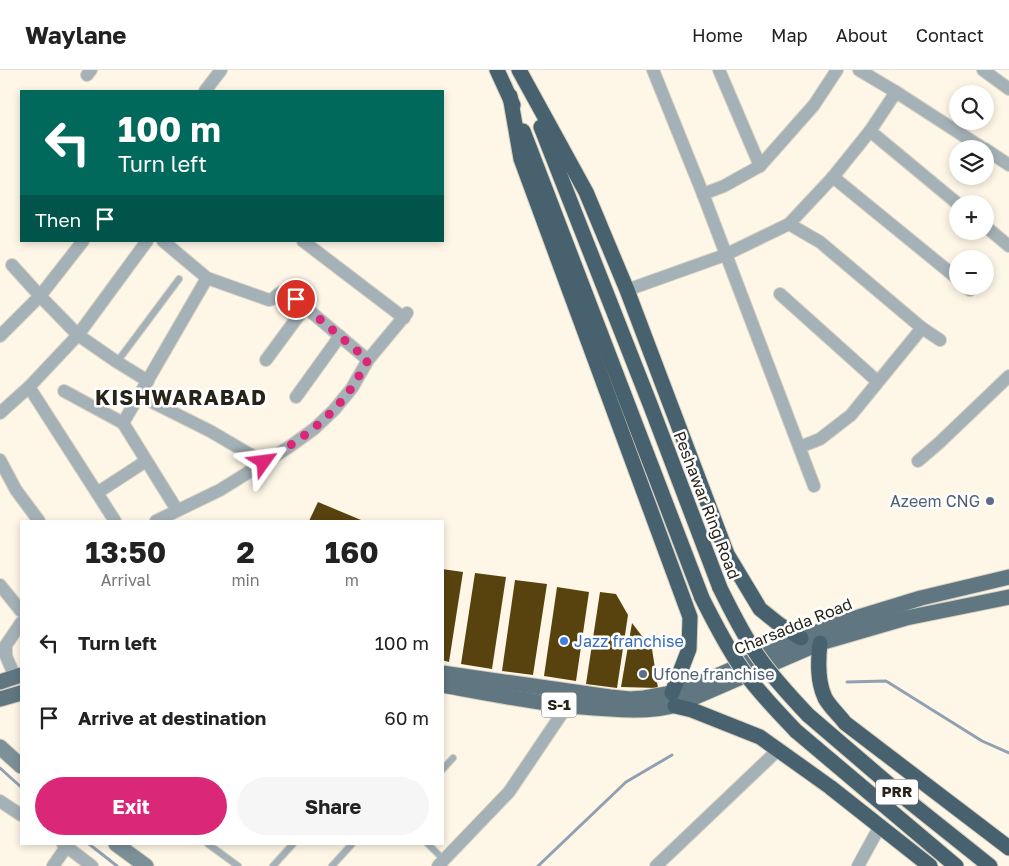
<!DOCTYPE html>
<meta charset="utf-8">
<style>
body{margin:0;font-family:"Golos Text",sans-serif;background:#f6f6f6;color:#222;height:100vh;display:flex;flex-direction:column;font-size:19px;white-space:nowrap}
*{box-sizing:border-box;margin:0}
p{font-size:16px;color:#767676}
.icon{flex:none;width:28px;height:28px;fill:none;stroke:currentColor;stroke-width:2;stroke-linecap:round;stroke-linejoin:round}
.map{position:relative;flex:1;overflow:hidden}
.panel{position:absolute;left:20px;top:450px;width:424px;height:325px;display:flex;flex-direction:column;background:#fff;border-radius:0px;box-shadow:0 2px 8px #0003}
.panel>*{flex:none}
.hud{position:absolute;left:20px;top:20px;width:424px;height:152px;border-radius:0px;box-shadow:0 2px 8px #0003;background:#00695c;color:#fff;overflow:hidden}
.tools{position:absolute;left:949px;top:15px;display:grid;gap:10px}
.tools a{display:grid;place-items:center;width:45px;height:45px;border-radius:50%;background:#fff;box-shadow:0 2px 8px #0003;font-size:25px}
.pin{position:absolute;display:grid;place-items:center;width:42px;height:42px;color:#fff;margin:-21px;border:2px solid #fff;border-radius:50%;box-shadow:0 1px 5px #0007}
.me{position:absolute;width:55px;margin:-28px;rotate:59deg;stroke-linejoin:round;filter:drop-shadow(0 0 4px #0008)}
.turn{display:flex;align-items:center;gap:18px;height:105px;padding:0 15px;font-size:22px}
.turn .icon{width:65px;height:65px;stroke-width:2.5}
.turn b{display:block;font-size:35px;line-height:42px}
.then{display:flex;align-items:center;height:48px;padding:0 15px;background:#0003;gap:10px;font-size:19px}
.eta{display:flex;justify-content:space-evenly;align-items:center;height:85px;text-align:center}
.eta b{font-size:30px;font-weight:700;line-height:35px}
.action{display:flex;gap:10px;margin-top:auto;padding:10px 15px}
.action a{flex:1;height:58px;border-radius:30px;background:#db2777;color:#fff;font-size:20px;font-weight:700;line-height:58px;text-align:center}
.action a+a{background:#f6f6f6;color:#222}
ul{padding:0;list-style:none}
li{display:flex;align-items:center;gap:15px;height:75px;padding:0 15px}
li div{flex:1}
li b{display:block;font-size:19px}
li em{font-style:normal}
header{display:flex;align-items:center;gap:30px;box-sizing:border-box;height:70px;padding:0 25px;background:#fff;border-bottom:1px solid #e0e0e0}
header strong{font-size:24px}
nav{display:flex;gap:28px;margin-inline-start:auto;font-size:18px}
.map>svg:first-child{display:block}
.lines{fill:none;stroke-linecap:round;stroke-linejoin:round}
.stream{stroke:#91a0b2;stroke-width:3}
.building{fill:#58430e}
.lane-casing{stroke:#d7d1c2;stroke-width:8}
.street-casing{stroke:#d7d1c2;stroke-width:14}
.secondary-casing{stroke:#d7d1c2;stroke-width:17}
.primary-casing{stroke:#d7d1c2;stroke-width:17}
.highway-casing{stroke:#d7d1c2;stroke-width:17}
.lane{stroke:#a4b1b7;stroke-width:6}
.street{stroke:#a4b1b7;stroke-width:12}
.secondary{stroke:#7c9098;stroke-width:15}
.primary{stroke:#607782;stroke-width:15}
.highway{stroke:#47626e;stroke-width:15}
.highway-bridge-casing{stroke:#d7d1c2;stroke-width:17;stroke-linecap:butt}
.highway-bridge{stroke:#47626e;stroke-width:15}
.route{stroke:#db2777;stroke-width:9;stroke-dasharray:0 16.2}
.service-dot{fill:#5c6f8a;stroke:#fff;stroke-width:2}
.shop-dot{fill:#3f7fe0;stroke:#fff;stroke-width:2}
.labels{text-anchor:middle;stroke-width:5;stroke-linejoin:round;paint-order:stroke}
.shield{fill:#fff;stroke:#68665f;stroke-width:1}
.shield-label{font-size:15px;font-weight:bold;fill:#28241a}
.service-label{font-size:16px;fill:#4e5e75;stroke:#fff;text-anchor:end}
.street-label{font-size:16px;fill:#28241a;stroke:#fff}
.shop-label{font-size:16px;fill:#366cbe;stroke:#fff;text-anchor:start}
.district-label{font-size:21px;font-weight:bold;letter-spacing:1px;fill:#28241a;stroke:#fff}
</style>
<header>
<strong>Waylane</strong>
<nav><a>Home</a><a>Map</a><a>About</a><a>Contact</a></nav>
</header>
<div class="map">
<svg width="1009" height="796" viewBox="0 0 1009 796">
<rect width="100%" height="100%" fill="#fef7e7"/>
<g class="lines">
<g class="stream">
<polyline points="847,612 886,611 982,671 1009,683"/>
<polyline points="0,698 21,717"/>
<polyline points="89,774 117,796"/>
<polyline points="538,796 626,712 672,685"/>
</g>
</g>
<g class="building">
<polygon points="318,432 361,450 360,451 309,451"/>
<polygon points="442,499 463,502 449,592 442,590"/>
<polygon points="475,503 506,507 492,599 461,594"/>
<polygon points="515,510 547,514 533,605 502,601"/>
<polygon points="557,517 589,522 576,611 544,606"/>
<polygon points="600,522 616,524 628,545 617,618 586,614"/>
<polygon points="632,553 652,579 658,618 621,617"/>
</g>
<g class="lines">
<defs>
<g id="lane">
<polyline points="117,292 179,209"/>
<polyline points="442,700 453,688"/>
<polyline points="208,774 238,796"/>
<polyline points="428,774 444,790"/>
<polyline points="273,796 293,774"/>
<polyline points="332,796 352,774"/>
</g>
<g id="street">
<polyline points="653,0 703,124"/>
<polyline points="719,0 760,96"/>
<polyline points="859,0 896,22 984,79"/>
<polyline points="983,0 1009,19"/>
<polyline points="87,5 91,0"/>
<polyline points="205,21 221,0"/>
<polyline points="870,61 958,134"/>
<polyline points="985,79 1009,95"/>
<polyline points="833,107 958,209"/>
<polyline points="789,154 820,172 922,258 940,270"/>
<polyline points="985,156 1009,176"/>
<path d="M 163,171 L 207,208 L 269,230 C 277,229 277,221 286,221 L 368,290"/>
<polyline points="303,171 404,248"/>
<polyline points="12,195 40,226 78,265 117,292 148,311"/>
<polyline points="966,216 970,220"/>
<polyline points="627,220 725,185 789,154 833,107 870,61 896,22"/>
<polyline points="780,224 877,311"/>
<polyline points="0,266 40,226 83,171"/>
<polyline points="266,290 305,237"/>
<polyline points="29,317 115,451"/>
<polyline points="64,321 123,353"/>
<polyline points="140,326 210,361 263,392"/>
<polyline points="296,327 340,266"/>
<polyline points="0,343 29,317 78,265 147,171"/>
<polyline points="800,377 820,369 851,345 922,258"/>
<polyline points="0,390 16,420 39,451"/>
<polyline points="918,391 939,373 1009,306"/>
<polyline points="814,416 703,124 724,116 760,96 814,35 837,0"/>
<polyline points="97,423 146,391"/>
<polyline points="177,440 123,353 207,208"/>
<polyline points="156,451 220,420 289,377 314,359 334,340 352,318 368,290 407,243"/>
<polyline points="0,515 21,541"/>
<polyline points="15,607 6,586 6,575 21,553"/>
<polyline points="0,731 21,745"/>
<polyline points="63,774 92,796"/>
<polyline points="53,796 67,776"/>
<polyline points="438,796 509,722 567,636"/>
<polyline points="656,796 778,680"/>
<polyline points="858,796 880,756"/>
</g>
<g id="secondary">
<polyline points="0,677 21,696"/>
<polyline points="116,774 146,796"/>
</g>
<g id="primary">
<polyline points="442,603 610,627 630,629 644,628 672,623 719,605 836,554 921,528 1009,507"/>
<polyline points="0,612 21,605"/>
<path d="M 442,615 C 498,625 554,637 611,639 C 633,641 657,641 679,634 L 820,573 L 906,548 L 1009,527"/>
<polyline points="0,629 21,623"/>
</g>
<g id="highway">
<polyline points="497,0 513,35"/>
<polyline points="519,0 586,122 627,220 727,484 760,539 780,555 801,568"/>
<polyline points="510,26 521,89 690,547 689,579 672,623"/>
<polyline points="541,57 650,334 720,518"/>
<polyline points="523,61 702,528"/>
<path d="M 820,573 C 818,591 817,611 825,628 C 830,637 839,645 845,653 L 1009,778"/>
<polyline points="675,636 692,640 760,667 830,717 930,796"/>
<polyline points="808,645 906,729 990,796"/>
<polyline points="796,661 956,796"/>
</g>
</defs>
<use href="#lane" class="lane-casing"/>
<use href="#street" class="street-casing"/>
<use href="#secondary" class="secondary-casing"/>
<use href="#primary" class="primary-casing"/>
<use href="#highway" class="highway-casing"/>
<use href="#lane" class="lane"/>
<use href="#street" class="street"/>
<use href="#secondary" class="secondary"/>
<use href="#primary" class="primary"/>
<use href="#highway" class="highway"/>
<defs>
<g id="highway-bridge">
<path d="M 720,518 C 732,542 744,567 760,589 C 774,609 791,627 808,645"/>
<path d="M 702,528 C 714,552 727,577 742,599 C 758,622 778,642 796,661"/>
</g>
</defs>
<use href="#highway-bridge" class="highway-bridge-casing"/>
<use href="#highway-bridge" class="highway-bridge"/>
</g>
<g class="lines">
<path class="route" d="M 264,392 C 297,372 330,350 352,317 C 358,308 363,299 368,290 L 296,229"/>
</g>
<g class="service-dot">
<circle cx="990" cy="431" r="5"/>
<circle cx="643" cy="604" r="5"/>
</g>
<circle class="shop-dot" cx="564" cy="571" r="5"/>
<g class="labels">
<g class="shield">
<rect x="541.5" y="622.5" width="35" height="25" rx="4"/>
<rect x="876" y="709.5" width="42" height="25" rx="4"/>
</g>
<g class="shield-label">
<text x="559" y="640">S-1</text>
<text x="897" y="727">PRR</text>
</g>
<g class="service-label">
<text x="980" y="437">Azeem CNG</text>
<text x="653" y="610" text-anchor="start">Ufone franchise</text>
</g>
<g class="street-label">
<text transform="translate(707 435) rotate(69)" y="6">Peshawar Ring Road</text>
<text transform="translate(793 556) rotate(-22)" y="6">Charsadda Road</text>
</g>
<g class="shop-label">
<text x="574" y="577">Jazz franchise</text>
</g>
<g class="district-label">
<text x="181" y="335">KISHWARABAD</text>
</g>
</g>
</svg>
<div class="tools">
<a><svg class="icon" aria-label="search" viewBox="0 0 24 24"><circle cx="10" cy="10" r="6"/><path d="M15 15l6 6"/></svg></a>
<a><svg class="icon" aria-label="layers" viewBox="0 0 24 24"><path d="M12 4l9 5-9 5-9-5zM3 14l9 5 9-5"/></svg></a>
<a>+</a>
<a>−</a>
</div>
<div class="pin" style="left:296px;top:229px;background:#d93025"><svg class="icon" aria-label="arrive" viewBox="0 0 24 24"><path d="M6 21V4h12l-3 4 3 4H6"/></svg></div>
<svg class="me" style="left:264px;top:392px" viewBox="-20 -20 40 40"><path d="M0-17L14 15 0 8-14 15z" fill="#db2777" stroke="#fff" stroke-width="4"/></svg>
<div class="hud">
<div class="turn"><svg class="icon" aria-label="left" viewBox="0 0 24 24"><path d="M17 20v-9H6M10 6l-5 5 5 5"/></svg><div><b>100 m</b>Turn left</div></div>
<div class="then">Then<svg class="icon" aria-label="arrive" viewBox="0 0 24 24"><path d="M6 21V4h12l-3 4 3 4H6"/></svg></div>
</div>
<section class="panel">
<div class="eta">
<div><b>13:50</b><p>Arrival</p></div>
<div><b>2</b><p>min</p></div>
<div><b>160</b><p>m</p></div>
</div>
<ul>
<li><svg class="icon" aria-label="left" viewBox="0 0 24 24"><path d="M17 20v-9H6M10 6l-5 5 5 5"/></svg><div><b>Turn left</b></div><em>100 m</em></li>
<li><svg class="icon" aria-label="arrive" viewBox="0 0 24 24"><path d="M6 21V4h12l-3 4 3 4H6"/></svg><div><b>Arrive at destination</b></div><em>60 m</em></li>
</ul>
<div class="action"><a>Exit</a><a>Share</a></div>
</section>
</div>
